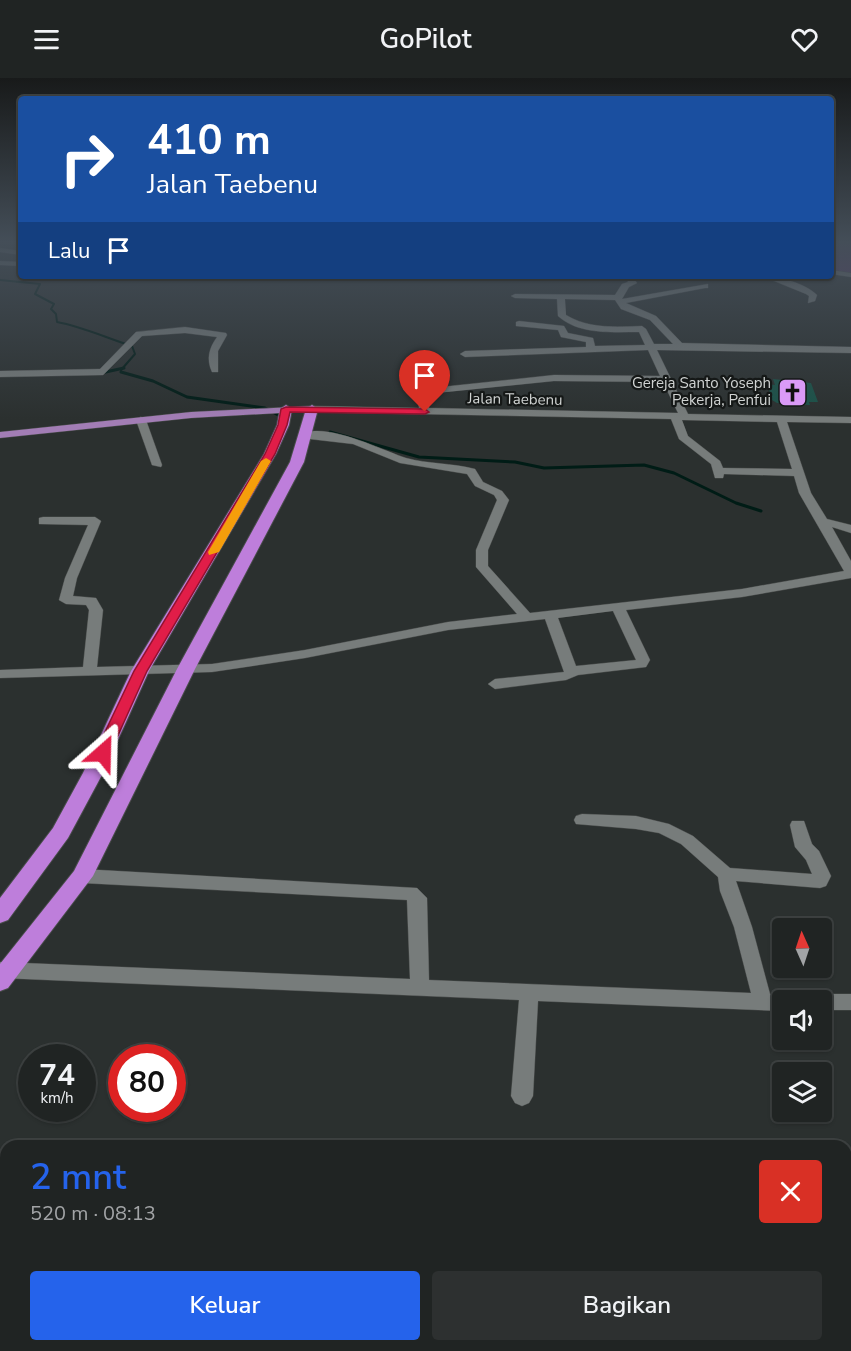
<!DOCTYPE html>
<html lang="id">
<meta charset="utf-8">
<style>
body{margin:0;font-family:"Nunito Sans",sans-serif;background:#2d3030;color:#f1f3f6;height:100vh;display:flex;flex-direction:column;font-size:22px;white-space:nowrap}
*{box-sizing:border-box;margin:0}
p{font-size:20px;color:#a2a4a6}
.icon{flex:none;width:33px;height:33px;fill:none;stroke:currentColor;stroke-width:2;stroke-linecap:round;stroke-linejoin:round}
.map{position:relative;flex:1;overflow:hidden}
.side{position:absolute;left:0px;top:1062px;width:852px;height:212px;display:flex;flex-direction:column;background:#202423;border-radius:18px 18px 0 0;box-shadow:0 2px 4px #0004,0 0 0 2px #3d4141}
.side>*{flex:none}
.guide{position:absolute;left:18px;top:18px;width:816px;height:183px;border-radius:6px;box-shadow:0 2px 4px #0004,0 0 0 2px #3d4141;background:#1a4fa0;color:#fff;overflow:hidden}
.needle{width:39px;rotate:357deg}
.tools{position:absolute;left:772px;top:840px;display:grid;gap:12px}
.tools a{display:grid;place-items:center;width:60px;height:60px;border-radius:6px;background:#202423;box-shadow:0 2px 4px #0004,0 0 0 2px #3d4141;font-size:30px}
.speed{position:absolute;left:18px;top:966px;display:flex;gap:12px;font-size:30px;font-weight:700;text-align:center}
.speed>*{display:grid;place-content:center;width:78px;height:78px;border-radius:50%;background:#202423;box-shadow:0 2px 4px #0004,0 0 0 2px #3d4141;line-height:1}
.speed small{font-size:15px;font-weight:400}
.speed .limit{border:9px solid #d22;background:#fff;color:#111}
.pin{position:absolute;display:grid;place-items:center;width:51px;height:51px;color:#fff;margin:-62px -26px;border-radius:50% 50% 50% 0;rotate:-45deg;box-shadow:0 0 6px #0007}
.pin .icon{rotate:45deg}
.me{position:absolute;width:66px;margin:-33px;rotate:25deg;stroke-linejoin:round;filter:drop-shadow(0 0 4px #0008)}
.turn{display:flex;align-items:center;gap:21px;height:126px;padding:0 30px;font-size:27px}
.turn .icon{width:78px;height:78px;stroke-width:2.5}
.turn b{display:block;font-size:42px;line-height:51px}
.then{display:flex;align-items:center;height:57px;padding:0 30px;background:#0003;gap:12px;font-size:22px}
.round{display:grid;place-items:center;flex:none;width:63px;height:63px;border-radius:6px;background:#2d3030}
.headline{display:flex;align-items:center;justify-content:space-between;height:102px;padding:0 30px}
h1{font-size:36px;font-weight:600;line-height:45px;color:#2563eb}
.cta{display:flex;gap:12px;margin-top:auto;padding:12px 30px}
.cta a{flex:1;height:69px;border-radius:6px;background:#2563eb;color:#fff;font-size:24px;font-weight:600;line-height:69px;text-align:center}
.cta a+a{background:#2d3030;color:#f1f3f6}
header{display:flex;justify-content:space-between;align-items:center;height:78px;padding:0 30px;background:#202423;font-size:27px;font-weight:600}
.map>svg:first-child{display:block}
.green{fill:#5e386f}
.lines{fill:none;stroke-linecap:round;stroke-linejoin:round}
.stream-far1{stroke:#001c16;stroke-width:2}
.stream{stroke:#001c16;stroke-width:3}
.building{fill:#1b5248}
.minor-casing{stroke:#494c4b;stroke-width:1}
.major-casing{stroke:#494c4b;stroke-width:1}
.highway-casing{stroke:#494c4b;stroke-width:2}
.minor{fill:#777c7b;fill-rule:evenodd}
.major{fill:#a27db5;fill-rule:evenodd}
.highway{fill:#be7edb;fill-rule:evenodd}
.route{fill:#e11d48;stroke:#92132f;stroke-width:1.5}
.slow{fill:#f59e0b}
.labels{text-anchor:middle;stroke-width:4.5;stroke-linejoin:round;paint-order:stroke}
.far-poi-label{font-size:15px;fill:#d0d3d2;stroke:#151817;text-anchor:end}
.far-street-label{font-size:15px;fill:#d0d3d2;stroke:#151817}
</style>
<header><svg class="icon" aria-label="menu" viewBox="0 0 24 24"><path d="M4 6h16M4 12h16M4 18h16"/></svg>GoPilot<svg class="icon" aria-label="heart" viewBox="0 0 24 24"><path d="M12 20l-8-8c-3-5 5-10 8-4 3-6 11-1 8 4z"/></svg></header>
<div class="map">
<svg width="851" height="1273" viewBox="0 0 851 1273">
<rect width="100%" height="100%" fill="#2b302f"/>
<polygon class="green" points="831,163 851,163 851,195 831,192"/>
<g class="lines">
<path class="stream-far1" d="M 0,202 L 40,206 L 35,216 L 54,226 L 51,231 L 56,236 L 57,244 C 84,249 106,260 132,268 L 135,276 L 121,292"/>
<g class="stream">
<polyline points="121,294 153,303 187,319 265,330 282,339"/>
<polyline points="101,295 124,290"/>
<polyline points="330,354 419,379 515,384 544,390 644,387 674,395 736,425 761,433"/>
</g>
</g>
<polygon class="building" points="773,301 811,305 818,324 809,324 810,327 777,325 772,322 767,306 775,307"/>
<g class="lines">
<defs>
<g id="minor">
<polygon points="0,170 21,173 21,177 0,174"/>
<polygon points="0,183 21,184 21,188 0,187"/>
<polygon points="831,192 851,195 851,199 831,196"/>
<path d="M 624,198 L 632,198 L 637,205 L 629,209 L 622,221 L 708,206 L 708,210 L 705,210 L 626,225 L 656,238 L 682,265 L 851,269 L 851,275 L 657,272 L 688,336 L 851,339 L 851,345 L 787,344 L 811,415 L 827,441 L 851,447 L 851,455 L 832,449 L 851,483 L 851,500 L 742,519 L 626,532 L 650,582 L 646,589 L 578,597 L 566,602 L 495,611 L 488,606 L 495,601 L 564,594 L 545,541 L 448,552 L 305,580 L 212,594 L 0,600 L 0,592 L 83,589 L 89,532 L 86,527 L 66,526 L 59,522 L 65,500 L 88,447 L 39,446 L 39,440 L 43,439 L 95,439 L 101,443 L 77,500 L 73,518 L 96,520 L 103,532 L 97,589 L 212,586 L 305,572 L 448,544 L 517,536 L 476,489 L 476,472 L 497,422 L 494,417 L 475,408 L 467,396 L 400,385 L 353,366 L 301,360 L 300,358 C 321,341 383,373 406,380 C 428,386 452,385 475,391 L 483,404 L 502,413 L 509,422 L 488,472 L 488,488 L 530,535 L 742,511 L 844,493 L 799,415 L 794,398 L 724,396 L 723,400 L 715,400 L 711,386 L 679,361 L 671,341 L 312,334 L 307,331 L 312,328 L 419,330 L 417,314 L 422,311 L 554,297 L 660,298 L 648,272 L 465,279 L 460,276 L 465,273 L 586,269 L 586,264 L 561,259 L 558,252 L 516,248 L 516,244 L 519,243 L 564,248 L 568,255 L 593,260 L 595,268 L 645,267 L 639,254 C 612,254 579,257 558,238 L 557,221 L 515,220 L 511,218 L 515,216 L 615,217 L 622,206 L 628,204 ZM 565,221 L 615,222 L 621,231 L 650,242 L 673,266 L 654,266 L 646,251 L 642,248 C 616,249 589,251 566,237 ZM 554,303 L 663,304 L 678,335 L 429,330 L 427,316 ZM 682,342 L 777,344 L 792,391 L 723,390 L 720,383 L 688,358 ZM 613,533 L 636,582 L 576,588 L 558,540 Z"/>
<path d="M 762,198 C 778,198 805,205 817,217 L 815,223 L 808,225 L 809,218 L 806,216 Z"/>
<path d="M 185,249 L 226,255 L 227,257 L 218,273 L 218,294 L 212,294 C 206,281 209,270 217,259 L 185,255 L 142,258 L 103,297 L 0,299 L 0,293 L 100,291 L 136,254 Z"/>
<polygon points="141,339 146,342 162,387 161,389 152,387 136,342"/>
<polygon points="582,736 636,738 669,746 693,758 730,790 812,796 806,782 795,769 790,747 792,743 804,743 812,766 819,773 831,798 826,808 820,810 736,803 752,849 770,916 783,917 792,922 783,922 783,933 538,923 533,1018 529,1025 522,1028 515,1025 511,1018 519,922 0,900 0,884 410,901 407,822 82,805 76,803 73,798 76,793 82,791 417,810 427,820 429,902 751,915 734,849 720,813 718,799 681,766 659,755 636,751 576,746 574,742 576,738"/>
<polygon points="822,916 851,916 851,932 822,932 822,922 813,922 815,918"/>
<rect x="0" y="1149" width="6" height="24"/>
<rect x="846" y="1176" width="5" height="24"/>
</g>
<polygon id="major" points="312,328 317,331 316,333 191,340 0,360 0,354 191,334"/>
<g id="highway">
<polygon points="286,327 292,331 289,347 276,376 149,593 103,695 68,760 8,842 0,845 0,820 53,750 83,695 131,593 264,376 277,347 280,331"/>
<polygon points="312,327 318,331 304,384 195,591 93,798 8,910 0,913 0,886 74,793 177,591 290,384 306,331"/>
</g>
</defs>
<use href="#minor" class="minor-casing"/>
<use href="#major" class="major-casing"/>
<use href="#highway" class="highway-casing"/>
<use href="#minor" class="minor"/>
<use href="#major" class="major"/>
<use href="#highway" class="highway"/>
</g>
<linearGradient id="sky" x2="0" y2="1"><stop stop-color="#181a1a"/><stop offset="0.48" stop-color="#444e58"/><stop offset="1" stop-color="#444e58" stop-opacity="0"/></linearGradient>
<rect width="851" height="341" fill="url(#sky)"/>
<polygon class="route" points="286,329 425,331 429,334 425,336 290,334 287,347 275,376 147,593 110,675 103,680 98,678 95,675 134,593 265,376 278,347 281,331"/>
<polygon class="slow" points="266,380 271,383 219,474 209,477 208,474 261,383"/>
<defs>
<symbol id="church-square" viewBox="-11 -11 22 22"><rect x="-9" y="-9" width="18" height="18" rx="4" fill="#da9af7" stroke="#151817"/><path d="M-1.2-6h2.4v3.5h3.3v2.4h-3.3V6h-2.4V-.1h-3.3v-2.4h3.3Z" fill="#111"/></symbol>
</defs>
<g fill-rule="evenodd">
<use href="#church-square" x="776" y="298" width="33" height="33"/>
</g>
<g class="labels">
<g class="far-poi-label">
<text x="771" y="310">Gereja Santo Yoseph<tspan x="771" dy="17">Pekerja, Penfui</tspan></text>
</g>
<g class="far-street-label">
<text transform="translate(515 321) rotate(1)" y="5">Jalan Taebenu</text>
</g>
</g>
</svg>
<div class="tools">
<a><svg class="needle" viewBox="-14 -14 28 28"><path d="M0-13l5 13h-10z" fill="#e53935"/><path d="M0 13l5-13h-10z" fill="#a2a4a6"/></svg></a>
<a><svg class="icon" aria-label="sound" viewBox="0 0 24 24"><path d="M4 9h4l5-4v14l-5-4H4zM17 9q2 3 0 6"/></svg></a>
<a><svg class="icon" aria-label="layers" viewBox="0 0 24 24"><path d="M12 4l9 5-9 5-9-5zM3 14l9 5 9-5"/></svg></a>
</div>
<div class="speed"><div>74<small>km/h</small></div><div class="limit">80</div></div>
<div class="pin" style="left:425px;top:334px;background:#d93025"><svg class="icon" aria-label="arrive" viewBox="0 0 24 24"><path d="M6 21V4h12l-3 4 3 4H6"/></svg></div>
<svg class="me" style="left:103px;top:675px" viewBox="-20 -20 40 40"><path d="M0-17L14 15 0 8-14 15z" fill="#e11d48" stroke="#fff" stroke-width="4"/></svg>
<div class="guide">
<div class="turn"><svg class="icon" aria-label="right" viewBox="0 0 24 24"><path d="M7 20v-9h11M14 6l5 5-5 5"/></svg><div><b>410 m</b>Jalan Taebenu</div></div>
<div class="then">Lalu<svg class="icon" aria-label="arrive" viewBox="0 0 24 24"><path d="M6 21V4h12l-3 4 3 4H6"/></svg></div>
</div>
<section class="side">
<div class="headline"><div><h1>2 mnt</h1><p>520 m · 08:13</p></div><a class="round" style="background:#d93025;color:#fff"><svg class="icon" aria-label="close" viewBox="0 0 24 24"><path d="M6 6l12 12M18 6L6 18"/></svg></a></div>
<div class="cta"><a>Keluar</a><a>Bagikan</a></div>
</section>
</div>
